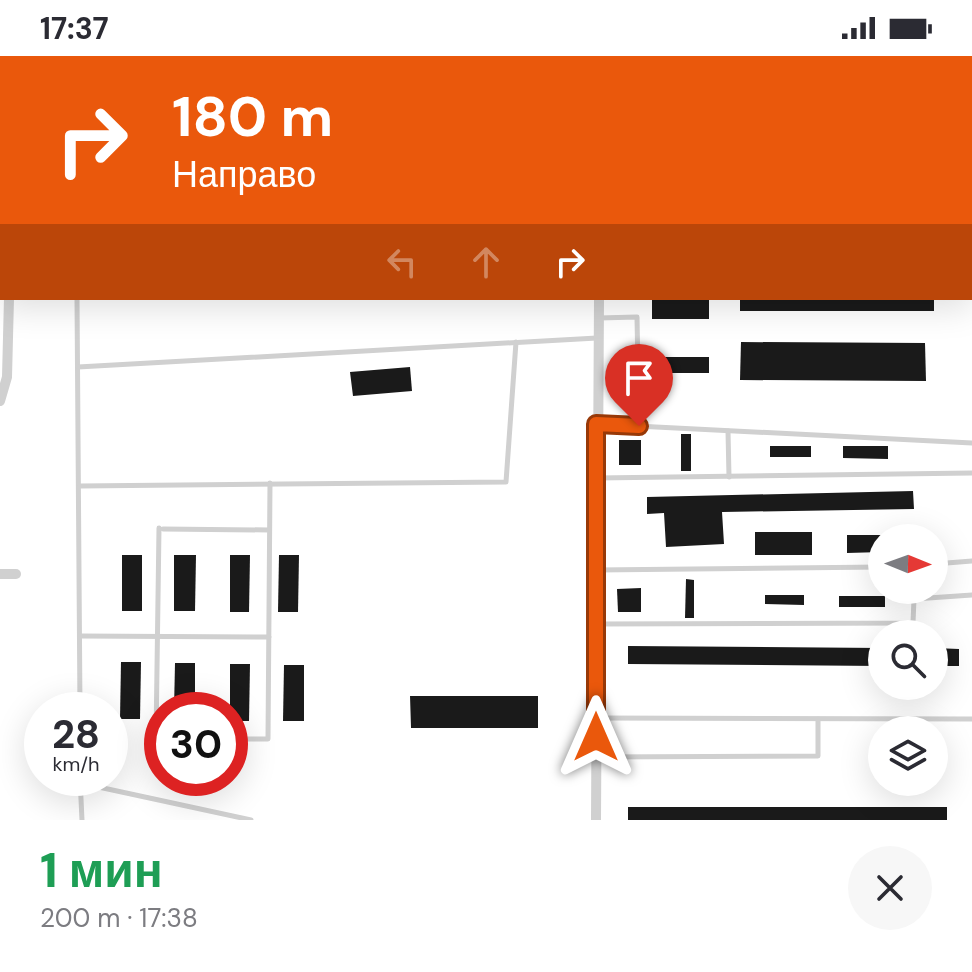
<!DOCTYPE html>
<html lang="ru">
<meta charset="utf-8">
<style>
body{margin:0;font-family:"DM Sans",sans-serif;background:#f7f7f7;color:#2b2b33;height:100vh;display:flex;flex-direction:column;font-size:30px;white-space:nowrap}
*{box-sizing:border-box;margin:0}
p{font-size:26px;color:#7c7c81}
.icon{flex:none;width:44px;height:44px;fill:none;stroke:currentColor;stroke-width:2;stroke-linecap:round;stroke-linejoin:round}
.map{position:relative;height:764px;overflow:hidden}
.side{display:flex;flex-direction:column;background:#fff;flex:1}
.side>*{flex:none}
.top-card{position:absolute;left:0px;top:0px;width:972px;height:244px;box-shadow:0 8px 32px #0002;background:#ea580c;color:#fff;overflow:hidden}
.needle{width:52px;rotate:91deg}
.controls{position:absolute;left:868px;top:468px;display:grid;gap:16px}
.controls a{display:grid;place-items:center;width:80px;height:80px;border-radius:50%;background:#fff;box-shadow:0 8px 32px #0002;font-size:40px}
.speed{position:absolute;left:24px;top:636px;display:flex;gap:16px;font-size:40px;font-weight:700;text-align:center}
.speed>*{display:grid;place-content:center;width:104px;height:104px;border-radius:50%;background:#fff;box-shadow:0 8px 32px #0002;line-height:1}
.speed small{font-size:20px;font-weight:400}
.speed .limit{border:12px solid #d22;background:#fff;color:#111}
.pin{position:absolute;display:grid;place-items:center;width:68px;height:68px;color:#fff;margin:-82px -34px;border-radius:50% 50% 50% 0;rotate:-45deg;box-shadow:0 0 8px #0007}
.pin .icon{rotate:45deg}
.me{position:absolute;width:88px;margin:-44px;rotate:0deg;stroke-linejoin:round;filter:drop-shadow(0 0 6px #0008)}
.turn{display:flex;align-items:center;gap:28px;height:168px;padding:0 40px;font-size:36px}
.turn .icon{width:104px;height:104px;stroke-width:2.5}
.turn b{display:block;font-size:56px;line-height:68px}
.lanes{display:flex;align-items:center;height:76px;padding:0 40px;background:#0003;justify-content:center;gap:40px;direction:ltr}
.lanes .off{opacity:.35}
.round{display:grid;place-items:center;flex:none;width:84px;height:84px;border-radius:42px;background:#f7f7f7}
.summary{display:flex;align-items:center;justify-content:space-between;height:136px;padding:0 40px}
h1{font-size:48px;font-weight:800;line-height:60px;color:#1e9e55}
.status{display:flex;justify-content:space-between;align-items:center;height:56px;padding:0 40px;background:#fff;direction:ltr}
.status svg{height:22px;fill:currentColor}
.map>svg:first-child{display:block}
.building{fill:#1a1a1a}
.lines{fill:none;stroke-linecap:round;stroke-linejoin:round}
.lane{stroke:#d0d0d0;stroke-width:5}
.street{stroke:#d0d0d0;stroke-width:10}
.route-casing{stroke:#983908;stroke-width:20}
.route{stroke:#ea580c;stroke-width:14}
</style>
<div class="status"><b>17:37</b><svg viewBox="0 0 49 12"><path d="M0 12V9h3v3zM5 12V6h3v6zM10 12V3h3v9zM15 12V0h3v12zM26 1h20v11H26zM47 4h2v5h-2z"/></svg></div>
<div class="map">
<svg width="972" height="764" viewBox="0 0 972 764">
<rect width="100%" height="100%" fill="#fff"/>
<g class="building">
<rect x="740" y="242" width="194" height="13"/>
<rect x="652" y="243" width="57" height="20"/>
<polygon points="741,286 925,287 926,325 740,324"/>
<rect x="652" y="301" width="57" height="16"/>
<polygon points="410,311 412,335 353,340 350,316"/>
<rect x="681" y="378" width="10" height="37"/>
<rect x="619" y="384" width="22" height="25"/>
<rect x="770" y="390" width="41" height="11"/>
<polygon points="843,390 888,390 888,403 843,402"/>
<polygon points="913,435 914,453 722,456 724,488 666,491 664,457 647,458 647,441"/>
<rect x="755" y="476" width="57" height="23"/>
<polygon points="847,479 882,479 882,496 847,497"/>
<rect x="122" y="499" width="20" height="56"/>
<polygon points="174,499 196,499 195,555 174,555"/>
<polygon points="230,499 250,499 249,556 230,556"/>
<polygon points="279,499 299,499 298,556 278,556"/>
<polygon points="686,523 694,524 694,562 685,562"/>
<polygon points="641,532 641,556 618,556 617,533"/>
<polygon points="765,539 804,539 804,549 765,548"/>
<rect x="839" y="540" width="46" height="11"/>
<polygon points="628,590 882,592 882,610 628,608"/>
<polygon points="934,592 959,593 959,610 934,610"/>
<polygon points="121,606 141,606 140,663 120,663"/>
<polygon points="175,607 195,607 195,654 174,654"/>
<polygon points="230,608 250,608 249,665 230,665"/>
<polygon points="284,609 304,609 304,665 283,665"/>
<polygon points="410,640 538,640 538,672 411,672"/>
<rect x="628" y="751" width="319" height="13"/>
</g>
<g class="lines">
<g class="lane">
<polyline points="967,0 967,2"/>
<polyline points="970,40 972,70"/>
<polyline points="970,221 972,221"/>
<polyline points="77,242 80,654"/>
<polyline points="599,262 637,261 639,370"/>
<polyline points="78,311 597,282"/>
<polyline points="597,368 972,387"/>
<polyline points="728,375 729,421"/>
<polyline points="597,422 972,417"/>
<polyline points="80,430 506,426 516,286"/>
<polyline points="159,472 156,682 162,682"/>
<polyline points="163,473 269,474"/>
<polyline points="934,508 972,505"/>
<polyline points="597,514 882,511"/>
<polyline points="597,568 913,567 914,543 972,539"/>
<polyline points="80,580 269,581"/>
<polyline points="597,662 972,663"/>
<polyline points="230,683 268,683 270,427"/>
<polyline points="597,701 818,700 818,663"/>
<polyline points="80,722 82,764"/>
<polyline points="80,727 251,764"/>
</g>
<g class="street">
<polyline points="609,2 610,0"/>
<polyline points="0,196 2,198"/>
<polyline points="0,345 7,321 9,242"/>
<polyline points="0,518 16,518"/>
<polyline points="596,764 599,242"/>
</g>
</g>
<g class="lines">
<defs>
<polyline id="route" points="596,681 596,368 639,370"/>
</defs>
<use href="#route" class="route-casing"/>
<use href="#route" class="route"/>
</g>
</svg>
<div class="controls">
<a><svg class="needle" viewBox="-14 -14 28 28"><path d="M0-13l5 13h-10z" fill="#e53935"/><path d="M0 13l5-13h-10z" fill="#7c7c81"/></svg></a>
<a><svg class="icon" aria-label="search" viewBox="0 0 24 24"><circle cx="10" cy="10" r="6"/><path d="M15 15l6 6"/></svg></a>
<a><svg class="icon" aria-label="layers" viewBox="0 0 24 24"><path d="M12 4l9 5-9 5-9-5zM3 14l9 5 9-5"/></svg></a>
</div>
<div class="speed"><div>28<small>km/h</small></div><div class="limit">30</div></div>
<div class="pin" style="left:639px;top:370px;background:#d93025"><svg class="icon" aria-label="arrive" viewBox="0 0 24 24"><path d="M6 21V4h12l-3 4 3 4H6"/></svg></div>
<svg class="me" style="left:596px;top:681px" viewBox="-20 -20 40 40"><path d="M0-17L14 15 0 8-14 15z" fill="#ea580c" stroke="#fff" stroke-width="4"/></svg>
<div class="top-card">
<div class="turn"><svg class="icon" aria-label="right" viewBox="0 0 24 24"><path d="M7 20v-9h11M14 6l5 5-5 5"/></svg><div><b>180 m</b>Направо</div></div>
<div class="lanes"><svg class="icon off" aria-label="left" viewBox="0 0 24 24"><path d="M17 20v-9H6M10 6l-5 5 5 5"/></svg><svg class="icon off" aria-label="ahead" viewBox="0 0 24 24"><path d="M12 20V5M6 11l6-6 6 6"/></svg><svg class="icon" aria-label="right" viewBox="0 0 24 24"><path d="M7 20v-9h11M14 6l5 5-5 5"/></svg></div>
</div>
</div>
<section class="side">
<div class="summary"><div><h1>1 мин</h1><p>200 m · 17:38</p></div><a class="round"><svg class="icon" aria-label="close" viewBox="0 0 24 24"><path d="M6 6l12 12M18 6L6 18"/></svg></a></div>
</section>
